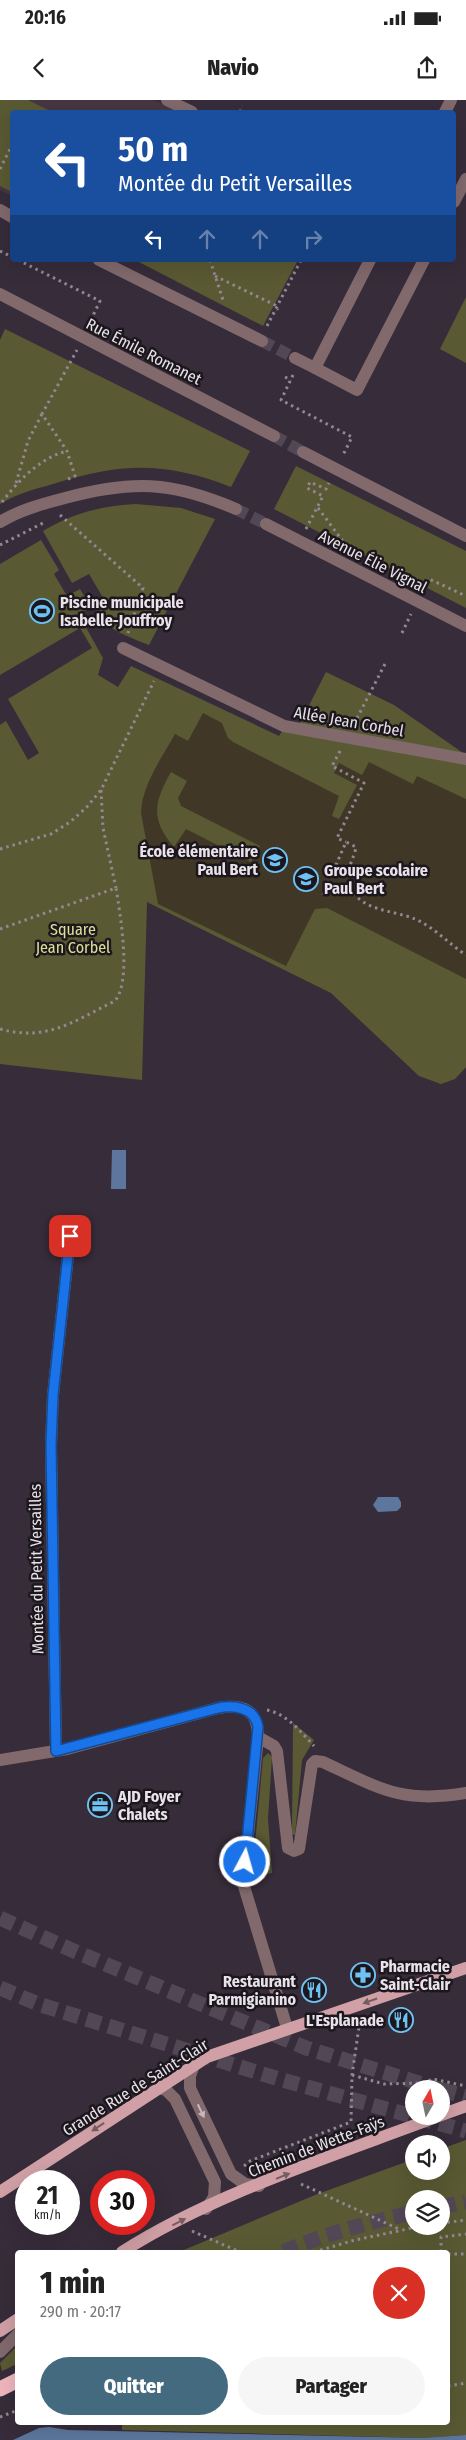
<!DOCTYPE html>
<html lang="fr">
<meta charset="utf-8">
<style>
body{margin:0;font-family:"Fira Sans Condensed",sans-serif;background:#f6f6f6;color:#222;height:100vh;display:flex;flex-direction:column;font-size:19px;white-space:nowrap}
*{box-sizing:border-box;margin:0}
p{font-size:16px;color:#767676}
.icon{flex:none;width:28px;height:28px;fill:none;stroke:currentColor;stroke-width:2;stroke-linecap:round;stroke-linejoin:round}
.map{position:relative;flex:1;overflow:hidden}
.drawer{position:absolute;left:15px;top:2150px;width:435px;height:175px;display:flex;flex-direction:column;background:#fff;border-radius:5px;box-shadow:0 5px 20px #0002}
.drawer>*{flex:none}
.hud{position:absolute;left:10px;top:10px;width:446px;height:152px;border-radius:5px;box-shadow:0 5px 20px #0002;background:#1a4fa0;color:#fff;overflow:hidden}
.needle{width:32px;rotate:9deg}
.controls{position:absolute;left:405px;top:1980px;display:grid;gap:10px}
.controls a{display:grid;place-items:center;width:45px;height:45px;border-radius:50%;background:#fff;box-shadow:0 5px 20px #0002;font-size:25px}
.speed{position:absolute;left:15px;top:2070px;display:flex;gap:10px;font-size:25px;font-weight:700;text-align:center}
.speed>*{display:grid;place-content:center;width:65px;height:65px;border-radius:50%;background:#fff;box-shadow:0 5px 20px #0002;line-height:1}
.speed small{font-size:12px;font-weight:400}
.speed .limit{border:8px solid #d22;background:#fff;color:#111}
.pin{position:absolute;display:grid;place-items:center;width:42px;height:42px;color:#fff;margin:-21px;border-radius:10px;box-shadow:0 2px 8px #0006}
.me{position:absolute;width:55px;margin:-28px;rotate:6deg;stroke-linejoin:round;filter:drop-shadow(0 0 4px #0008)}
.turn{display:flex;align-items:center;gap:18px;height:105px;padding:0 25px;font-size:22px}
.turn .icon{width:65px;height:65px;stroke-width:2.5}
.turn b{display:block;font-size:35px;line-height:42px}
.lanes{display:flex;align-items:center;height:48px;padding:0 25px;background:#0003;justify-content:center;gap:25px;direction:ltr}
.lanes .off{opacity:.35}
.round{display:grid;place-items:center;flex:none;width:52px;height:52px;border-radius:26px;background:#f6f6f6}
.head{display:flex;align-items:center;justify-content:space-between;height:85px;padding:0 25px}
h1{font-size:30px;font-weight:800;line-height:38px}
.cta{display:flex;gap:10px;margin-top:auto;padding:10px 25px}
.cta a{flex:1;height:58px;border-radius:30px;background:#446a80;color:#fff;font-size:20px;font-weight:800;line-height:58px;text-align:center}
.cta a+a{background:#f6f6f6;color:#222}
.status{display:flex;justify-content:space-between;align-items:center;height:35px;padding:0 25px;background:#fff;direction:ltr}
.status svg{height:14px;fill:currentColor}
header{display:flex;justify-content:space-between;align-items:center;height:65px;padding:0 25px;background:#fff;font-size:22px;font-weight:800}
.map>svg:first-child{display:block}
.commercial{fill:#463641}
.education{fill:#413727}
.green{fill:#595a33;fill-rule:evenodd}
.water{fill:#5c769d}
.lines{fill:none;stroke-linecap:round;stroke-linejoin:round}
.minor-tunnel{stroke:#524755;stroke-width:12;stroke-dasharray:12 6;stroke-linecap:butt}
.highway-tunnel{stroke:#524755;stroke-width:15;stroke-dasharray:15 8;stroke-linecap:butt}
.path{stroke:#918893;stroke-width:3;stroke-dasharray:2.5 4;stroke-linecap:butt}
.minor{stroke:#81696c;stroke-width:12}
.major{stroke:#d0a0a6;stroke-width:12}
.highway{stroke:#efb5bd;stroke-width:15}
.oneway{fill:#765c62}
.oneway2{fill:#c5b8bf}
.route-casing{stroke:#114b97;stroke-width:12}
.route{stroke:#1a73e8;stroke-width:9}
.labels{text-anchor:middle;stroke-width:5;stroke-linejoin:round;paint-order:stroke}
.street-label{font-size:16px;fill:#e9e2eb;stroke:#1c171d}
.poi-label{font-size:16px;font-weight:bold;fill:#e9e2eb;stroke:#1c171d;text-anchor:start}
.park-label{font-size:16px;fill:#dde094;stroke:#1c171d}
</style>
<div class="status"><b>20:16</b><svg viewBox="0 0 49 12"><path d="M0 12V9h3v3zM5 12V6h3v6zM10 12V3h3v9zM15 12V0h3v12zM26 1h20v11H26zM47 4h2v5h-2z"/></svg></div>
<header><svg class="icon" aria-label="back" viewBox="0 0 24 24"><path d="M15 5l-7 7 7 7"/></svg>Navio<svg class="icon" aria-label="share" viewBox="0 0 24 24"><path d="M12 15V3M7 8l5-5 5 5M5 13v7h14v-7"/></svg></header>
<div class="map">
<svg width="466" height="2340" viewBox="0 0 466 2340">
<rect width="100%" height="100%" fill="#372c3a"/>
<polygon class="commercial" points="0,0 154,0 179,12 12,12 12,96 0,90"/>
<polygon class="education" points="171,587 334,673 349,643 466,665 466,967 455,979 441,984 419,976 331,893 146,802 131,665"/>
<g class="green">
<polygon points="0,0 28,0 52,12 12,12 12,92 0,86"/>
<polygon points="135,160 298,160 263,226"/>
<polygon points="466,197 466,263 440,249"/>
<path d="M 5,229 L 250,351 L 231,387 C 163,361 121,363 53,384 C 32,390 19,393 0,404 L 0,240 Z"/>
<polygon points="296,366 466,451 466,508 274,409"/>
<path d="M 136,404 L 181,408 L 215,419 L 149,545 C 129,537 104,529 94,508 L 105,501 L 89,474 L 72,483 L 43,431 C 73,413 101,406 136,404 Z"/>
<path d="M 41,440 L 59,470 L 54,474 L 67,496 L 80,489 L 91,507 L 79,515 L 103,558 L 98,575 L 118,587 L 131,566 L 279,636 L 282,631 L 295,633 L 326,572 L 394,605 L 466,655 L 466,699 L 417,676 L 413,684 L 369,662 L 362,675 L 339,663 L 334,673 L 357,685 L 339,719 L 332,716 L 339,696 L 233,642 L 228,638 L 222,623 L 203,613 L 188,641 L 175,634 C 161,659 142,685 141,713 L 158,804 L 286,866 L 315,809 L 327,808 L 466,879 L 466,967 L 455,979 L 441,984 L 419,976 L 331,893 L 147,802 L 142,980 L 0,964 L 0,625 L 6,621 L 28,660 L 39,653 L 8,599 L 92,548 L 80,528 L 0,575 L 0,464 Z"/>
<path d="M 171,672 L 187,681 L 178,698 L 181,706 L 260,746 L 251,762 L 186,729 L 174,747 C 150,719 154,702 171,672 Z"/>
<polygon points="293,1623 314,1640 302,1660 295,1735 292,1734"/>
<polygon points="268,1653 272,1657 268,1719 272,1773 252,1777 263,1658"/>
<polygon points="428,1980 457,1986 443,2002 441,1989 428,1989"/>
<path d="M 466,2040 L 466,2335 L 421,2338 L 122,2330 L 122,2322 L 448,2322 L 448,2152 L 179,2152 L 315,2095 L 414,2059 L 414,2071 L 441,2071 L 441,2049 ZM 414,2099 L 441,2099 L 441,2126 L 414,2126 Z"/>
<polygon points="17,2246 17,2264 2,2271 0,2263"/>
</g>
<g class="water">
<polygon points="112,1050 126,1050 126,1089 111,1089"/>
<polygon points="378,1397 398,1397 401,1402 401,1407 397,1411 378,1412 373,1405"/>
<polygon points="49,2327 68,2330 421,2338 466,2335 466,2340 13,2340 39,2328"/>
</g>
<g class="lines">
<g class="minor-tunnel">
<polyline points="262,241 295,258"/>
<polyline points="274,336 303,352"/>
<polyline points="236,409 266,424"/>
</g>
<g class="highway-tunnel">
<polyline points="0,1818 74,1851 306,1948 438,1989"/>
<polyline points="0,1888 41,1905 282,1980 466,2031"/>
<polyline points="441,1990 466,1997"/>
<polyline points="441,2107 466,2102"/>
<path d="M 284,2152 C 325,2133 370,2123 414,2112"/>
</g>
<g class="path">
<polyline points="240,12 243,6"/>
<polyline points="0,69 12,45"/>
<polyline points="0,151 12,157"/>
<polyline points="18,160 100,201 89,224"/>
<polyline points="210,160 224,203"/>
<polyline points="215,176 275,205 278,210"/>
<polyline points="267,226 301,160"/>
<polyline points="293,275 281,300 352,337 343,355"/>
<polyline points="285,277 291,280"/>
<polyline points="68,379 75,376 67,351 42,314 77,250"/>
<polyline points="16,383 28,341 42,314"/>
<path d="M 2,402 C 19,380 40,358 67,351"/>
<polyline points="318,408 342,440 339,445"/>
<polyline points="60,415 143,488 128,533"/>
<polyline points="306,429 323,396 307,388 310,382 326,389 329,383"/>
<polyline points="0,445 45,422"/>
<polyline points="424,489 429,479 466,496"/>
<polyline points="402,533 411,514"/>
<polyline points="354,624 386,562"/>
<polyline points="340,651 332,666 364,683 337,738 346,742"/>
<polyline points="101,690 103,728 116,788"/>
<polyline points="0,749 51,734 70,722 86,708 101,690 154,581"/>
<path d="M 323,795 L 346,742 L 356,747 C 355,755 349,764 349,773 C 347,811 391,809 415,819 C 434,827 449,844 466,855"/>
<path d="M 0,829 L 116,788 C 120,814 132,880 115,901 C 74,921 47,942 0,929"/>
<path d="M 267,1610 C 287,1614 301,1632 314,1646"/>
<polyline points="352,1975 384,1984 421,1983 433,1979 466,1986"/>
<polyline points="244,2066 250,2061 351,2022 352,1975 360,1920"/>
<polyline points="301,2084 401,2130"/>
<polyline points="441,2123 466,2120"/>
<polyline points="192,2131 240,2152"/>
<polyline points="314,2152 355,2140 422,2126"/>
<polyline points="441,2152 441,2137 466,2134"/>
<polyline points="448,2154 466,2154"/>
<polyline points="448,2286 466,2283"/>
<polyline points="0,2317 18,2310"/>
</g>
<g class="minor">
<polyline points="167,0 192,12"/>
<polyline points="445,12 451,0"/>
<polyline points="454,102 466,79"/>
<polyline points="0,110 12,117"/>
<polyline points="99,160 262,241"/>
<polyline points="370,160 315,268 357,290 424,160"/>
<polyline points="0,194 274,336"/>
<polyline points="295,258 315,268"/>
<polyline points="303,352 466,436"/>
<path d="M 0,422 C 20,410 42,404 65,398 C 132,380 171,381 236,409"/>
<polyline points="266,424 466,526"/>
<polyline points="123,548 284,626 466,659"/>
<path d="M 258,1637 L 274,1646 L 277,1651 L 288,1748 L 294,1751 L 299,1749 L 312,1664 L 315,1661 L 323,1662 C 379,1688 401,1704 466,1693"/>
<polyline points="56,1651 51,1345 53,1295 70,1137"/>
<path d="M 0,1660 L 67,1649 L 218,1608 C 243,1604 258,1609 258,1637 L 243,1783 L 287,1928"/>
<polyline points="194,1965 190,1976 190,1988 231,2074 245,2084 259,2086"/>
<polyline points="158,1988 166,1990 175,1999 215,2082 214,2097 206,2109"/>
<polyline points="0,2252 18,2234"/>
</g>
<g class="major">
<polyline points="441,2015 466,2006"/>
<polyline points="0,2092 207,1957 466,1868"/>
<path d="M 122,2152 C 214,2093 336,2055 439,2016"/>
<polyline points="0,2231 18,2219"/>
</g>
<polyline class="highway" points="0,2289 18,2280"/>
</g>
<defs><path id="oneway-solid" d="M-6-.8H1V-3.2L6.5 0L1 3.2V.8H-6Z" transform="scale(1.25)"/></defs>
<g class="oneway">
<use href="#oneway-solid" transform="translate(370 1901) rotate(161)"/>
<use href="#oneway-solid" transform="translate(98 2027) rotate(146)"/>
<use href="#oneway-solid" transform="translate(283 2076) rotate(-22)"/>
<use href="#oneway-solid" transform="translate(179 2122) rotate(-27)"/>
</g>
<use class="oneway2" href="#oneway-solid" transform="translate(201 2011) rotate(65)"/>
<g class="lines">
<defs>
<path id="route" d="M 70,1136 L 53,1295 L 51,1345 L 56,1651 L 218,1608 C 234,1605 255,1607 258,1627 L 245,1762"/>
</defs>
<use href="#route" class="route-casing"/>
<use href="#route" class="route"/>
</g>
<defs>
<symbol id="stadium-ring" viewBox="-11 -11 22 22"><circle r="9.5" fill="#1c171d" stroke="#6dc2f3" stroke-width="1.5"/><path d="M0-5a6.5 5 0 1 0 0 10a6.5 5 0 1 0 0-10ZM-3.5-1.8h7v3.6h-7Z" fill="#6dc2f3"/></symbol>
<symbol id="school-ring" viewBox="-11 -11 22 22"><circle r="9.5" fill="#1c171d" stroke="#6dc2f3" stroke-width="1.5"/><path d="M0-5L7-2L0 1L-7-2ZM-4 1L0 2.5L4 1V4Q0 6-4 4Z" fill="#6dc2f3"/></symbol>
<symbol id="office-ring" viewBox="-11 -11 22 22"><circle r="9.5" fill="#1c171d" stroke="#6dc2f3" stroke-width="1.5"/><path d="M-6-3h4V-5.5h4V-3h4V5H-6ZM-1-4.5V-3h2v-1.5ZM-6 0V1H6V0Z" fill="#6dc2f3"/></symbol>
<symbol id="pharmacy-ring" viewBox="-11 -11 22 22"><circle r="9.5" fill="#1c171d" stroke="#6dc2f3" stroke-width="1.5"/><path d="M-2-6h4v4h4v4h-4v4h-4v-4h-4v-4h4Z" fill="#6dc2f3"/></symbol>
<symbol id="restaurant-ring" viewBox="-11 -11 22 22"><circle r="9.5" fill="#1c171d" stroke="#6dc2f3" stroke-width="1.5"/><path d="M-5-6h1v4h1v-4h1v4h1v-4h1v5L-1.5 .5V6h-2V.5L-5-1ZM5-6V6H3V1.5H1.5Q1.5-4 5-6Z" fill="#6dc2f3"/></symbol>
</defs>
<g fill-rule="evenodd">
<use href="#stadium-ring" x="28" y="497" width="28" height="28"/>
<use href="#school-ring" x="261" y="746" width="28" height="28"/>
<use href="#school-ring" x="292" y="765" width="28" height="28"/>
<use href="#office-ring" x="86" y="1691" width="28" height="28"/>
<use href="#pharmacy-ring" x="349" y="1861" width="28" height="28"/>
<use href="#restaurant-ring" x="300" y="1876" width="28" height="28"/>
<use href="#restaurant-ring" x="387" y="1906" width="28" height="28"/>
</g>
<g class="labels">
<g class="street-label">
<text transform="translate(144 251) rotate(27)" y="6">Rue Émile Romanet</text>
<text transform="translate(373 461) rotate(27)" y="6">Avenue Élie Vignal</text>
<text transform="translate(349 621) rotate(10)" y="6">Allée Jean Corbel</text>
<text transform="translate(36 1469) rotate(-91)" y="6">Montée du Petit Versailles</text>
<text transform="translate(135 1987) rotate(-32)" y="6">Grande Rue de Saint-Clair</text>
<text transform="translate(316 2046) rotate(-21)" y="6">Chemin de Wette-Faÿs</text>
</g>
<g class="poi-label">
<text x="60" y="508">Piscine municipale<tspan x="60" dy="18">Isabelle-Jouffroy</tspan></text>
<text x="258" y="757" text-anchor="end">École élémentaire<tspan x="258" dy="18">Paul Bert</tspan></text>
<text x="324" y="776">Groupe scolaire<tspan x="324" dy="18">Paul Bert</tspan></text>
<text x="118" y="1702">AJD Foyer<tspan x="118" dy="18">Chalets</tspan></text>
<text x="380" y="1872">Pharmacie<tspan x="380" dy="18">Saint-Clair</tspan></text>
<text x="296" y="1887" text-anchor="end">Restaurant<tspan x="296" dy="18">Parmigianino</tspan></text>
<text x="384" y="1926" text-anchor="end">L'Esplanade</text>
</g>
<g class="park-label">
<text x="73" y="835">Square<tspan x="73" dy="18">Jean Corbel</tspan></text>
</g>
</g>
</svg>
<div class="controls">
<a><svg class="needle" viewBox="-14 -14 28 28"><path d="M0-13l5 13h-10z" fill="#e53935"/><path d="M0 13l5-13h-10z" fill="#767676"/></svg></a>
<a><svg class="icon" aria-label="sound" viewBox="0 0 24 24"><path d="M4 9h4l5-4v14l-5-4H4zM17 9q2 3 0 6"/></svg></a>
<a><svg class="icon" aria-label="layers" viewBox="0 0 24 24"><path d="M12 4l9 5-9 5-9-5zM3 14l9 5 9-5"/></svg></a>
</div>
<div class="speed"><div>21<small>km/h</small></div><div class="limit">30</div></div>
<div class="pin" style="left:70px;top:1136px;background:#d93025"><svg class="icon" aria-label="arrive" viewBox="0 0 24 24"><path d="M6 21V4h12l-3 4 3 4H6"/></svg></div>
<svg class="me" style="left:245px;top:1762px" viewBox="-20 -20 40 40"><circle r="17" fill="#1a73e8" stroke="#fff" stroke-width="3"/><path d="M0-11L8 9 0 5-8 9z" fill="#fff"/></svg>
<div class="hud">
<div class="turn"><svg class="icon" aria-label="left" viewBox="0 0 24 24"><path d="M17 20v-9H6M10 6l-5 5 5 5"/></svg><div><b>50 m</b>Montée du Petit Versailles</div></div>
<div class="lanes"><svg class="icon" aria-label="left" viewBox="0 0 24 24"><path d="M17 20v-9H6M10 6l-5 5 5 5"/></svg><svg class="icon off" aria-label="ahead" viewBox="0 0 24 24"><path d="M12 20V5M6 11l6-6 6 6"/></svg><svg class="icon off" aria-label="ahead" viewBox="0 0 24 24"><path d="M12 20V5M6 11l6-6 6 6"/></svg><svg class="icon off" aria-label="right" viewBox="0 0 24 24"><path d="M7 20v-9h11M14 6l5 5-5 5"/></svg></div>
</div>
<section class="drawer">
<div class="head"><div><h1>1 min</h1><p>290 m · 20:17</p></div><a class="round" style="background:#d93025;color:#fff"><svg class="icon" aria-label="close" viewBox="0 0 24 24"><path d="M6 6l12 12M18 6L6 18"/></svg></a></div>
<div class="cta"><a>Quitter</a><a>Partager</a></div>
</section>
</div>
